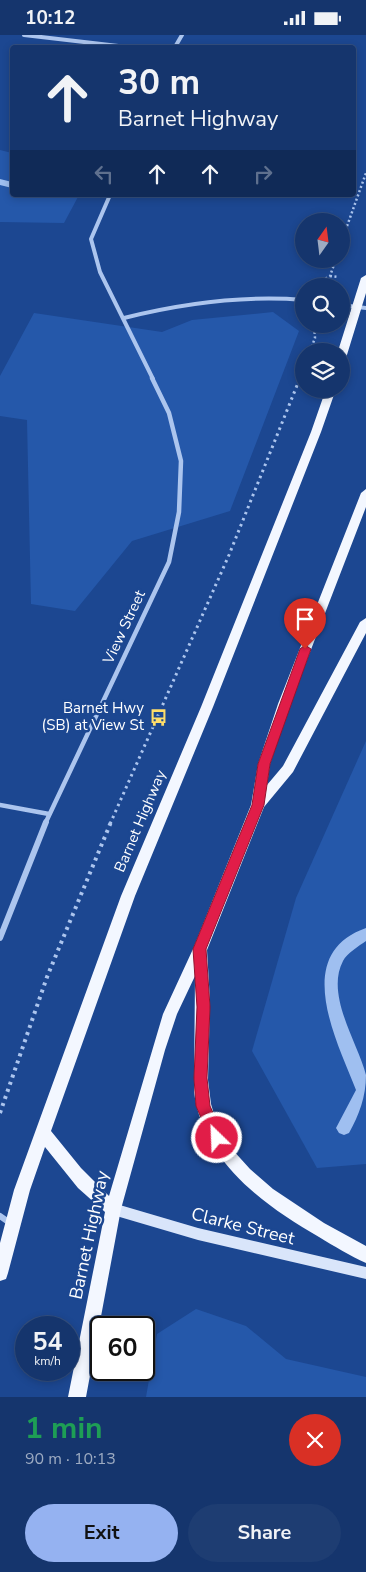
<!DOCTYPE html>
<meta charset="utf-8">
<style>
body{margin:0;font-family:"Nunito Sans",sans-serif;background:#1e3d72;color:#f1f3f6;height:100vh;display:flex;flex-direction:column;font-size:19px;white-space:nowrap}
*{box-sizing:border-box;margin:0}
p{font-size:16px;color:#9dabc2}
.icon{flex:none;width:28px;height:28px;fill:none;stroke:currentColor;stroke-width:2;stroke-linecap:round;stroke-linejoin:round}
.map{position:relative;height:1362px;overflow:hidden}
.sheet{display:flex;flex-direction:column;background:#15356d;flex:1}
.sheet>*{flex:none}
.hud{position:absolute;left:10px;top:10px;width:346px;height:152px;border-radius:5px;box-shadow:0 2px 8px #0003,0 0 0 1px #345080;background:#15356d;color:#f1f3f6;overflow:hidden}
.needle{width:32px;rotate:14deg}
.fabs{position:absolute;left:295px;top:178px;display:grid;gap:10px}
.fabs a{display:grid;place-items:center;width:55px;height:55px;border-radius:50%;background:#15356d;box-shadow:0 2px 8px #0003,0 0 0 1px #345080;font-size:25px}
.speed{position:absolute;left:15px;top:1281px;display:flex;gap:10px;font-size:25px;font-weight:700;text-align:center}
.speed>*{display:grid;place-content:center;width:65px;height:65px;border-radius:50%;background:#15356d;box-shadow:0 2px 8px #0003,0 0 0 1px #345080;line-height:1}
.speed small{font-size:12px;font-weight:400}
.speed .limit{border:2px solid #111;border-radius:8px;background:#fff;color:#111}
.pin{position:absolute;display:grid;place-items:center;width:42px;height:42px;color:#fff;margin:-51px -21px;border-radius:50% 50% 50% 0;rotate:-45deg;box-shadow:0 0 5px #0007}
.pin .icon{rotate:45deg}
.me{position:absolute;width:55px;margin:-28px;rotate:336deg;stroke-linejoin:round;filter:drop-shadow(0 0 4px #0008)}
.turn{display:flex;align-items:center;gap:18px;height:105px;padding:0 25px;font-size:22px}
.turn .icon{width:65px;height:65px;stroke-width:2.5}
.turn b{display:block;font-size:35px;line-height:42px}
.lanes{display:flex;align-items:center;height:48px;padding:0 25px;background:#0003;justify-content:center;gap:25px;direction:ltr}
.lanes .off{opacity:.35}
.round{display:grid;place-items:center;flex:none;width:52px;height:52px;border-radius:26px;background:#1e3d72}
.summary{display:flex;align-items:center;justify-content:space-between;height:85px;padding:0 25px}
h1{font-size:30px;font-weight:700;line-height:38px;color:#1e9e55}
.button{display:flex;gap:10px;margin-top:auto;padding:10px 25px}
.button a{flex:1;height:58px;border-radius:30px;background:#95b2f1;color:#111;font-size:20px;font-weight:700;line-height:58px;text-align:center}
.button a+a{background:#1e3d72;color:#f1f3f6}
.status{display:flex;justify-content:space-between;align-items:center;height:35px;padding:0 25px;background:#15356d;direction:ltr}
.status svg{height:14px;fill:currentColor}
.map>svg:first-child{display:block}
.green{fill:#2558aa}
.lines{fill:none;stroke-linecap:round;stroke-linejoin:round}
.stream{fill:#9fbff0;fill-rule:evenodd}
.path-far2{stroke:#acc5ee;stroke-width:2.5;stroke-dasharray:2 2.5;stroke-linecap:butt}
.path-far1{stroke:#acc5ee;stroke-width:3;stroke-dasharray:2.5 4;stroke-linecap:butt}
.path{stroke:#acc5ee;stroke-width:4;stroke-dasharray:3 4.5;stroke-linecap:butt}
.minor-far2{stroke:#acc5ee;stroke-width:4}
.minor-far1{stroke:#acc5ee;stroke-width:4.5}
.minor{stroke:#acc5ee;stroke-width:6}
.secondary{fill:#d9e5fa;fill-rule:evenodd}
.primary{fill:#f3f7ff;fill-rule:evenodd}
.route{fill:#e11d48;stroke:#92132f}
.labels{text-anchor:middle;stroke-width:5;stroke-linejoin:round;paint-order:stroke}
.street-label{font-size:15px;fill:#fff;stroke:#1c4791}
.poi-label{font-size:15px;fill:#fff;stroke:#1c4791;text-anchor:end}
.near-street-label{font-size:18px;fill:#fff;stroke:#1c4791}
</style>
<div class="status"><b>10:12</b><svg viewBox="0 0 49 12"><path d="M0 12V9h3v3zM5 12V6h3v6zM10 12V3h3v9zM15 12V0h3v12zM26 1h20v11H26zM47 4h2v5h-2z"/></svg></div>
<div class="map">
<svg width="366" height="1362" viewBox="0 0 366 1362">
<rect width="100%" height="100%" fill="#1c4791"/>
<g class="green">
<polygon points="0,115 12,118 12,160 79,160 64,188 0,187"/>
<polygon points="273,277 299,296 230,476 132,506 75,576 31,569 27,385 0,381 0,341 34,278 162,297 192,285"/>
<polygon points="366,706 366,1129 317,1133 252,1016 296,863"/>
<polygon points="196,1274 246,1291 286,1324 366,1342 366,1362 146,1362 157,1299"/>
</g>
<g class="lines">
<g class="stream">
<polygon points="0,144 12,147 12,153 0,150"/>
<path d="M 366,893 L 366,906 C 359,911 347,918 343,926 C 325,960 358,1008 366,1040 C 366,1062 359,1080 349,1098 L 344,1100 L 339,1098 L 336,1093 L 356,1055 C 337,1006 291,919 366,893 Z"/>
</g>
<g class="path-far2">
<polyline points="341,208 366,138"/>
<polyline points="330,241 338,242"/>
<polyline points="321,250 321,246 330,241 336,224"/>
<polyline points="310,316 315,303 314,289"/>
<polyline points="299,344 304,332"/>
</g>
<polyline class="path-far1" points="110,789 229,520 300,343"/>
<polyline class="path" points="0,1078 47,942 111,787"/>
<g class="minor-far2">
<polyline points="24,0 127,12"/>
<polyline points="175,12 182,0"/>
<polyline points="110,160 91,204 100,237 153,344"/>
<polyline points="341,270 366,273"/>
<path d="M 124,283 C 184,268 242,260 304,265"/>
</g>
<g class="minor-far1">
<polyline points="0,770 49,779"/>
<polyline points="45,789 169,527 179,477 181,426 169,378 152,343"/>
</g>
<g class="minor">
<polyline points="0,903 46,787"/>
<polyline points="0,1181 10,1188"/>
</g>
<polygon class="secondary" points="113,1168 198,1193 366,1232 366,1244 198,1205 113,1180 109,1178 107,1174 109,1170"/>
<g class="primary">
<polygon points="366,240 366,258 346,323 341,326 341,316 338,316 361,243"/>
<path d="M 326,354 L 336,354 L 321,397 L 213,672 L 135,861 L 51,1096 L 81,1133 L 109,1161 L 163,979 L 193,914 L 251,770 L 258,729 L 278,669 L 361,458 L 366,454 L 366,472 L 290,669 L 270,729 L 267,750 L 283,731 L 360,587 L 366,583 L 366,598 L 293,737 L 264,772 L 207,915 L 210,966 L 208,1045 L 211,1069 L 218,1092 L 231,1113 L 250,1134 L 273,1154 L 324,1188 L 366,1211 L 366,1228 C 350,1221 334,1211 319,1202 C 262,1169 203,1126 194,1057 L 195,941 L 177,979 L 165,1015 L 121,1174 L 86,1362 L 68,1362 L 105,1177 L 78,1153 L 45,1112 L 30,1155 L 8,1238 L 6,1244 L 0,1246 L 0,1208 L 14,1155 L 121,861 L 201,672 L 311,397 Z"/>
</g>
</g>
<polygon class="route" points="305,610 311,614 270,729 264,770 206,914 210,972 207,1043 210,1071 224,1103 222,1108 217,1110 212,1108 196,1071 194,1043 197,972 193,914 252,770 258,729 300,614"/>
<defs>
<symbol id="bus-bare" viewBox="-9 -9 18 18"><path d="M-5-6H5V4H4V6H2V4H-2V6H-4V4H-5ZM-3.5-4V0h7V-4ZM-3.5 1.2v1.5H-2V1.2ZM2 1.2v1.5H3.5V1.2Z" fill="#fedd6a" stroke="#1c4791" stroke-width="2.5" paint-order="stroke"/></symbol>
</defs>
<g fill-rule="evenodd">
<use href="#bus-bare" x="146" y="670" width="25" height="25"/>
</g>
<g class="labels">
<g class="street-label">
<text transform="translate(124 592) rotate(-65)" y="5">View Street</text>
<text transform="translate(140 786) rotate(-67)" y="5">Barnet Highway</text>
</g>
<g class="poi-label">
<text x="144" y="678">Barnet Hwy<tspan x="144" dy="17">(SB) at View St</tspan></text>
</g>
<g class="near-street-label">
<text transform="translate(243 1191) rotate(14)" y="6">Clarke Street</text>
<text transform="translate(89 1200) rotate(-78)" y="6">Barnet Highway</text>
</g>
</g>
</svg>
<div class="fabs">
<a><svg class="needle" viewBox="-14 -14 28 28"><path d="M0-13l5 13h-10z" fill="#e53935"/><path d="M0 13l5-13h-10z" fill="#9dabc2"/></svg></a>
<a><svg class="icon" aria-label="search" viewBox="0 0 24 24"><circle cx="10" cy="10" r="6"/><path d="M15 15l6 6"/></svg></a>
<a><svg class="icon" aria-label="layers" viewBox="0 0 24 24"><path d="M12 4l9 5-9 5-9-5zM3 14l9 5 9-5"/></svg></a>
</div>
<div class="speed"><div>54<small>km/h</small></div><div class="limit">60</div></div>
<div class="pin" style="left:305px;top:614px;background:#d93025"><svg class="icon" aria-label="arrive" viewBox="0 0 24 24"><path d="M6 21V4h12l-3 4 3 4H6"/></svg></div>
<svg class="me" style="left:217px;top:1103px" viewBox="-20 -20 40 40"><circle r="17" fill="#e11d48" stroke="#fff" stroke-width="3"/><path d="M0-11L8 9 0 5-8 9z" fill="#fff"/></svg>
<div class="hud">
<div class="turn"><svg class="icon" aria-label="ahead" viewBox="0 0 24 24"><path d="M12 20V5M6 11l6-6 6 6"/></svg><div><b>30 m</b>Barnet Highway</div></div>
<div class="lanes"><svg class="icon off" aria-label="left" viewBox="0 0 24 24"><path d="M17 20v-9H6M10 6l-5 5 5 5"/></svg><svg class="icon" aria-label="ahead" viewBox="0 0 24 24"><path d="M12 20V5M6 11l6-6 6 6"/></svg><svg class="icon" aria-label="ahead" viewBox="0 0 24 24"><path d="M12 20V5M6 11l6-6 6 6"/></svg><svg class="icon off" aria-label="right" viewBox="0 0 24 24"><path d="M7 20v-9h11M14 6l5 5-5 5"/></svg></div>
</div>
</div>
<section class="sheet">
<div class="summary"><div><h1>1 min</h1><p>90 m · 10:13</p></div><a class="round" style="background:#d93025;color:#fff"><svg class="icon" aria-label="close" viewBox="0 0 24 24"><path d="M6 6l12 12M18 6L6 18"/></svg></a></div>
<div class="button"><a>Exit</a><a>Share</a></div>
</section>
